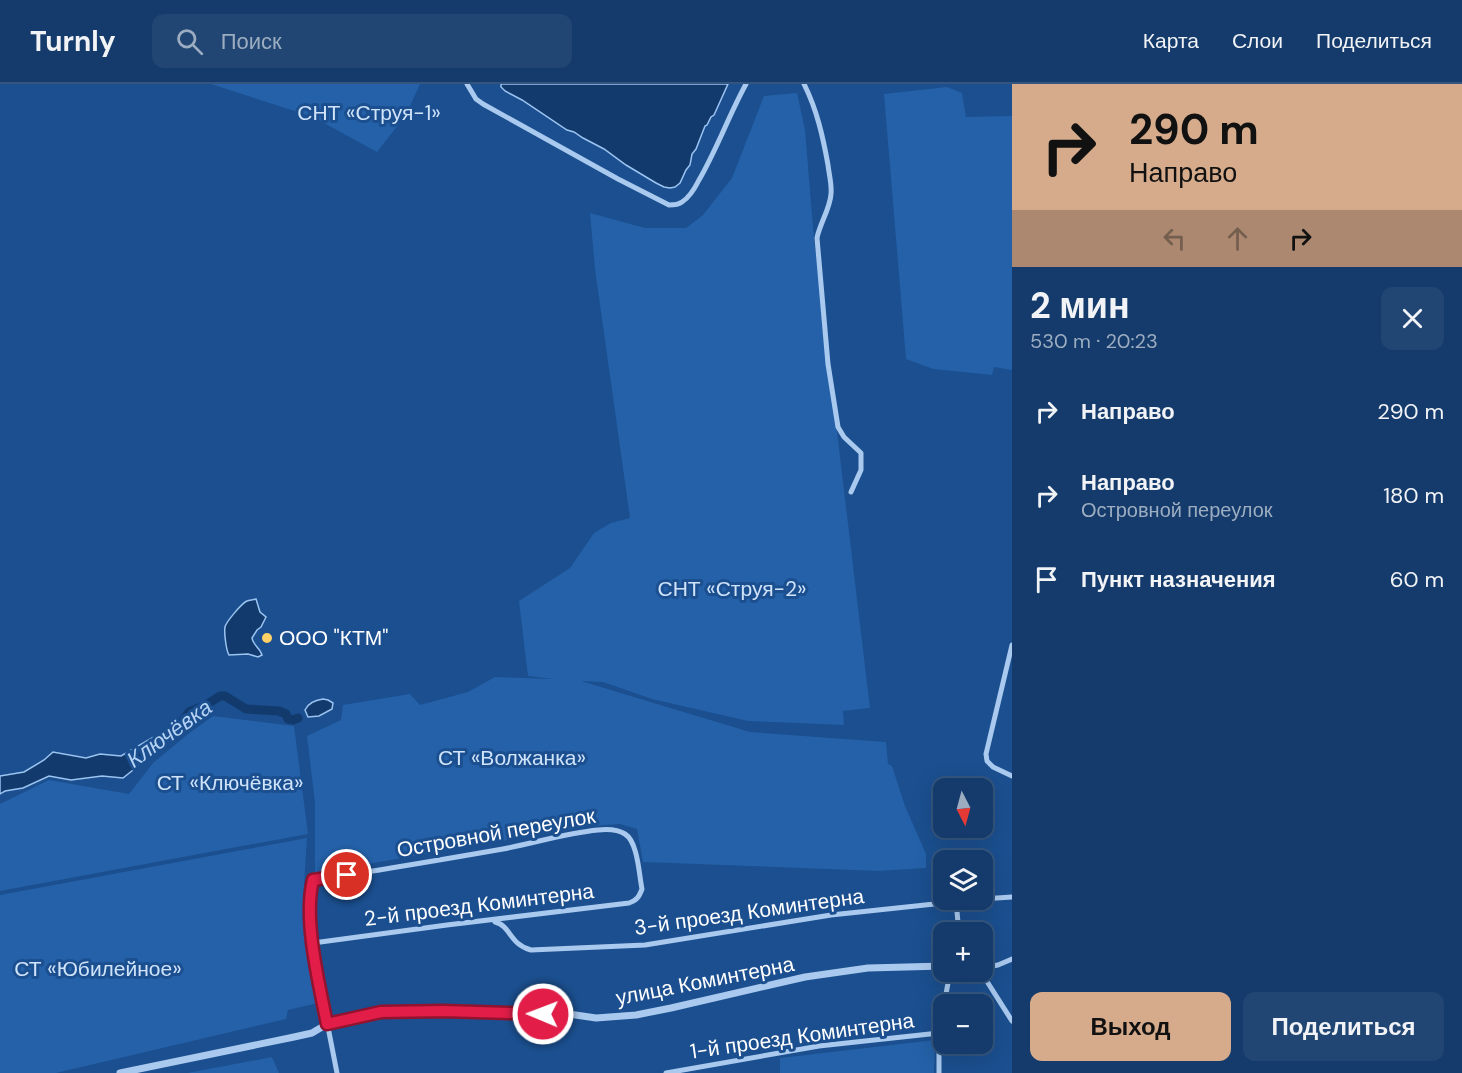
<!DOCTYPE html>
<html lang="ru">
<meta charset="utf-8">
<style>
body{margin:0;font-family:"DM Sans",sans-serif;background:#214673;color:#f1f3f6;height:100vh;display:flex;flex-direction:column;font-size:22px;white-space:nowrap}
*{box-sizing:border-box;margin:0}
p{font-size:20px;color:#9dadc1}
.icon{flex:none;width:33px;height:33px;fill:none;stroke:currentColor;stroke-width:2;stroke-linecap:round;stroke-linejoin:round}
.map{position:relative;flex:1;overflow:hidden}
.side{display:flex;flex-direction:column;background:#143b6b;width:450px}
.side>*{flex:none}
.guide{background:#d6ab8b;color:#111;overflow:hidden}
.needle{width:39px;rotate:174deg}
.tools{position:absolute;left:933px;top:694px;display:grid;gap:12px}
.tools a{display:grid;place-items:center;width:60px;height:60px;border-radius:12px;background:#143b6b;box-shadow:0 6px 24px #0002,0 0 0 2px #33557e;font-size:30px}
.pin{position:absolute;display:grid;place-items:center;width:51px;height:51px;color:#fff;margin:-26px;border:3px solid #fff;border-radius:50%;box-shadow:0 2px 6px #0007}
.me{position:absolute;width:66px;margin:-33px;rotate:271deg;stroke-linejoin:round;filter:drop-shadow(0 0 4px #0008)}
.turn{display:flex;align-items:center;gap:21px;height:126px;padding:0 18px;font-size:27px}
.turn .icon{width:78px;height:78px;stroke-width:2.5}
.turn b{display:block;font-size:42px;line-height:51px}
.lanes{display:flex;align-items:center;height:57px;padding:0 18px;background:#0003;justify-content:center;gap:30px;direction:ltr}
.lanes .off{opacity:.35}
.round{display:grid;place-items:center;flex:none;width:63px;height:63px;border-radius:12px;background:#214673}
.headline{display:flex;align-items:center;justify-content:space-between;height:102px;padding:0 18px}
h1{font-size:36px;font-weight:700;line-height:45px}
.cta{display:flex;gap:12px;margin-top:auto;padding:12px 18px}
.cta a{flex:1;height:69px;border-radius:12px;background:#d6ab8b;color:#111;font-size:24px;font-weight:700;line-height:69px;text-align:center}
.cta a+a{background:#214673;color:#f1f3f6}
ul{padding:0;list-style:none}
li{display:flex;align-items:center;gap:18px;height:84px;padding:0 18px}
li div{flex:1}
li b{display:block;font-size:22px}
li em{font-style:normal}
header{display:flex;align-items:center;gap:36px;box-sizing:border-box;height:84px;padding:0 30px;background:#143b6b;border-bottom:2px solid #33557e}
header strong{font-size:28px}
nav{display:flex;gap:33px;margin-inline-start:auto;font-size:21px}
.search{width:420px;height:54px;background:#214673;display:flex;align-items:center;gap:15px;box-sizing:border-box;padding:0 21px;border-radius:12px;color:#9dadc1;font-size:22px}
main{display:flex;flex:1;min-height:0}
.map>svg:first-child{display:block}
.green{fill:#2461a8}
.water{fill:#123a6d;stroke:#9cc4f0;stroke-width:1.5}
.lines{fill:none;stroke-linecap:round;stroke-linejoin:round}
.river{stroke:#123a6d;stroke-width:9}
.minor{stroke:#a9c9ee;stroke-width:5}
.tertiary{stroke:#a9c9ee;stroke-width:7}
.route-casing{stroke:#92132f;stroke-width:15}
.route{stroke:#e11d48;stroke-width:10}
.poi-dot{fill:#ffd166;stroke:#1b4f8f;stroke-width:2}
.labels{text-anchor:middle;stroke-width:6;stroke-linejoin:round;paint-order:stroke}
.park-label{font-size:21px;fill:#cfe3fa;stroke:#1b4f8f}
.poi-label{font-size:21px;fill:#fff;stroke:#1b4f8f;text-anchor:start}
.street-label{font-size:21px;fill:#fff;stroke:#1b4f8f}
.water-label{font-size:22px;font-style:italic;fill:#b5d3f5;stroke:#1b4f8f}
</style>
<header>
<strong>Turnly</strong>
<div class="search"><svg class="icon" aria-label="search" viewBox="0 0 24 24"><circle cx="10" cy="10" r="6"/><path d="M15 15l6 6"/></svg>Поиск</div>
<nav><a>Карта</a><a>Слои</a><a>Поделиться</a></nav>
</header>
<main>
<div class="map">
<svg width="1012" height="989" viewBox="0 0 1012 989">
<rect width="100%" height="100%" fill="#1b4f8f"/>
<g class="green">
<polygon points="211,0 420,0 406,31 377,68 313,33"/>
<polygon points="947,3 962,9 966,33 1012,32 1012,286 994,283 992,291 933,285 906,275 884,10"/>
<polygon points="797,9 805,46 814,155 870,624 843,627 844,641 748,637 652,615 603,598 581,597 750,648 886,658 888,680 892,682 905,722 926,770 926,784 879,787 643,778 637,745 620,740 588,742 315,789 315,719 307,652 341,636 343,621 410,610 420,621 468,608 495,593 554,595 528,592 519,517 570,484 594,449 611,439 630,434 595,185 590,129 645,144 686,144 703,131 732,94 764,12"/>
<polygon points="213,632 294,642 308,750 0,807 0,720 49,696 129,710 153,679 188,650"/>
<polygon points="307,754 303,817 318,919 288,926 286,935 56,989 0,989 0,811"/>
<polygon points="935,956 934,989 780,989 780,974"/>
<polygon points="272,973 279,989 187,989"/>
</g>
<g class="water">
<polygon points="501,0 728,0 714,31 711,33 707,41 705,42 696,65 692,70 690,81 686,86 680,99 675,103 670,104 664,103 656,99 626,81 604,65 583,54 574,48 567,46 522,16 505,7 501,3"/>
<path d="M 256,515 L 260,528 L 266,533 L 261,543 L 257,546 L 252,554 C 253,561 260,564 262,571 L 258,573 L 248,570 L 229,571 C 226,566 224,548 225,543 C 226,538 242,519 247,517 C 249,516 253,516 256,515 Z"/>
<path d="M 323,615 L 328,616 L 333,619 L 332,625 L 319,632 L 308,633 L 305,626 C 308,619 316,616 323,615 Z"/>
<polygon points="180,641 162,663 144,675 133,686 123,694 102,692 71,696 49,692 23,704 5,707 0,710 0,692 24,688 44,676 53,668 86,674 100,670 121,672 152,654"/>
</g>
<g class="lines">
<polyline class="river" points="172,647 180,641 189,628 209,619 220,612 225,612 246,625 279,627 286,630 288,635 293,636 298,634"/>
<g class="minor">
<path d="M 467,0 L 476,15 L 483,20 L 618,95 L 669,121 C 674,121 678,121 682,118 C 690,113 695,104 699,96 C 717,65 729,31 746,0"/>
<path d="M 804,0 C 817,26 823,53 828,81 C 829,90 832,101 831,110 C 830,125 820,139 817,154 L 828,280 L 838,343 L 844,353 L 861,369 L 861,386 L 851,408"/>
<polyline points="1012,561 986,670 987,677 993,683 1012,692"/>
<polyline points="943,769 946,777"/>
<polyline points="982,815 1012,813"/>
<polyline points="956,816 958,839 957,849"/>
<path d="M 495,838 C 511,842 509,860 531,866 L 645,861 L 831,831 L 972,816"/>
<path d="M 313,859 L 447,841 L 629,819 C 637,816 639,813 642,805 C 639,791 638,758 625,750 C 617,745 607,745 598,746 C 566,749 535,759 503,765 C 440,776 377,787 313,796 L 309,822 L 313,859 L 319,897 L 337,989"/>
<polyline points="982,884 998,881 1012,875"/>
<polyline points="981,888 1012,937"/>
<polyline points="944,921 950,888"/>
<polyline points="666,989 819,962 939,949 944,948"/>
<polyline points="939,989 939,949 944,924"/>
</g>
<polyline class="tertiary" points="120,989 294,953 312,949 327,940 381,928 443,927 525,930 562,929 596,934 636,931 671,924 805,893 868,884 944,882"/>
</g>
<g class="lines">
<defs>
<path id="route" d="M 347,791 L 313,796 C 303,836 319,899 327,940 L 381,928 L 443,927 L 543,930"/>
</defs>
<use href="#route" class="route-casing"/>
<use href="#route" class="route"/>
</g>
<circle class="poi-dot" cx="267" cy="554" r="6"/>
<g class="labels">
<g class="park-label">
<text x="369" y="36">СНТ «Струя-1»</text>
<text x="732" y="512">СНТ «Струя-2»</text>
<text x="512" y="681">СТ «Волжанка»</text>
<text x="230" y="706">СТ «Ключёвка»</text>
<text x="98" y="892">СТ «Юбилейное»</text>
</g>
<g class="poi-label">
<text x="279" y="561">ООО "КТМ"</text>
</g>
<g class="street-label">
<text transform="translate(496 749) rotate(-10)" y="7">Островной переулок</text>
<text transform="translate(479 821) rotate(-7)" y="7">2-й проезд Коминтерна</text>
<text transform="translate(749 828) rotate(-8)" y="7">3-й проезд Коминтерна</text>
<text transform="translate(705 897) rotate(-11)" y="7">улица Коминтерна</text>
<text transform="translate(802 952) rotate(-8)" y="7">1-й проезд Коминтерна</text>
</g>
<g class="water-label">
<text transform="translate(169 649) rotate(-36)" y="8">Ключёвка</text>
</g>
</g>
</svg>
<div class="tools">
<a><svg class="needle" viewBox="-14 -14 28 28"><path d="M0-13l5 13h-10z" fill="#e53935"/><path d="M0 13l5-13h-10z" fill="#9dadc1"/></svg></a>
<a><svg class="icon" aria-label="layers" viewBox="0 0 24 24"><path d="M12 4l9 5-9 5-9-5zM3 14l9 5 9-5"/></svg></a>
<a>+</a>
<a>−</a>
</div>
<div class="pin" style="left:347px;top:791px;background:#d93025"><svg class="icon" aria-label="arrive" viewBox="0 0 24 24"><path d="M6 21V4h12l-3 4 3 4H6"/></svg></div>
<svg class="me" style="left:543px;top:930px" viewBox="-20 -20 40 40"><circle r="17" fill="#e11d48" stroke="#fff" stroke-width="3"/><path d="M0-11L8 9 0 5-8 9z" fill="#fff"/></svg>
</div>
<section class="side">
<div class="guide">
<div class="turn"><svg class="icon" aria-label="right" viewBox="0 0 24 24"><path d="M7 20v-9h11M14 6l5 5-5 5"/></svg><div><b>290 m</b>Направо</div></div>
<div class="lanes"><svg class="icon off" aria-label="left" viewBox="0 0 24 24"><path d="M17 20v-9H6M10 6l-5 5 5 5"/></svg><svg class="icon off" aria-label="ahead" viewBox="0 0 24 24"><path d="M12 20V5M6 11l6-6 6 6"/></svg><svg class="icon" aria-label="right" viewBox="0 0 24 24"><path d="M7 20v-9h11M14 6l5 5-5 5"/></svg></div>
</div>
<div class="headline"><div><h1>2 мин</h1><p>530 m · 20:23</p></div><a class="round"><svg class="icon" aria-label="close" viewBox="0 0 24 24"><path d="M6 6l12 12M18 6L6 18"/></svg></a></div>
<ul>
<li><svg class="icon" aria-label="right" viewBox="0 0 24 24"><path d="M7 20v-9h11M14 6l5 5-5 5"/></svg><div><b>Направо</b></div><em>290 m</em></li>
<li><svg class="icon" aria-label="right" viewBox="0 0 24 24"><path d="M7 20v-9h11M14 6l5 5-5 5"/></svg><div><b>Направо</b><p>Островной переулок</p></div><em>180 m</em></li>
<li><svg class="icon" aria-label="arrive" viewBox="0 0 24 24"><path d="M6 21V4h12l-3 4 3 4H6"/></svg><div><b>Пункт назначения</b></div><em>60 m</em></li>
</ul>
<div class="cta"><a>Выход</a><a>Поделиться</a></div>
</section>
</main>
